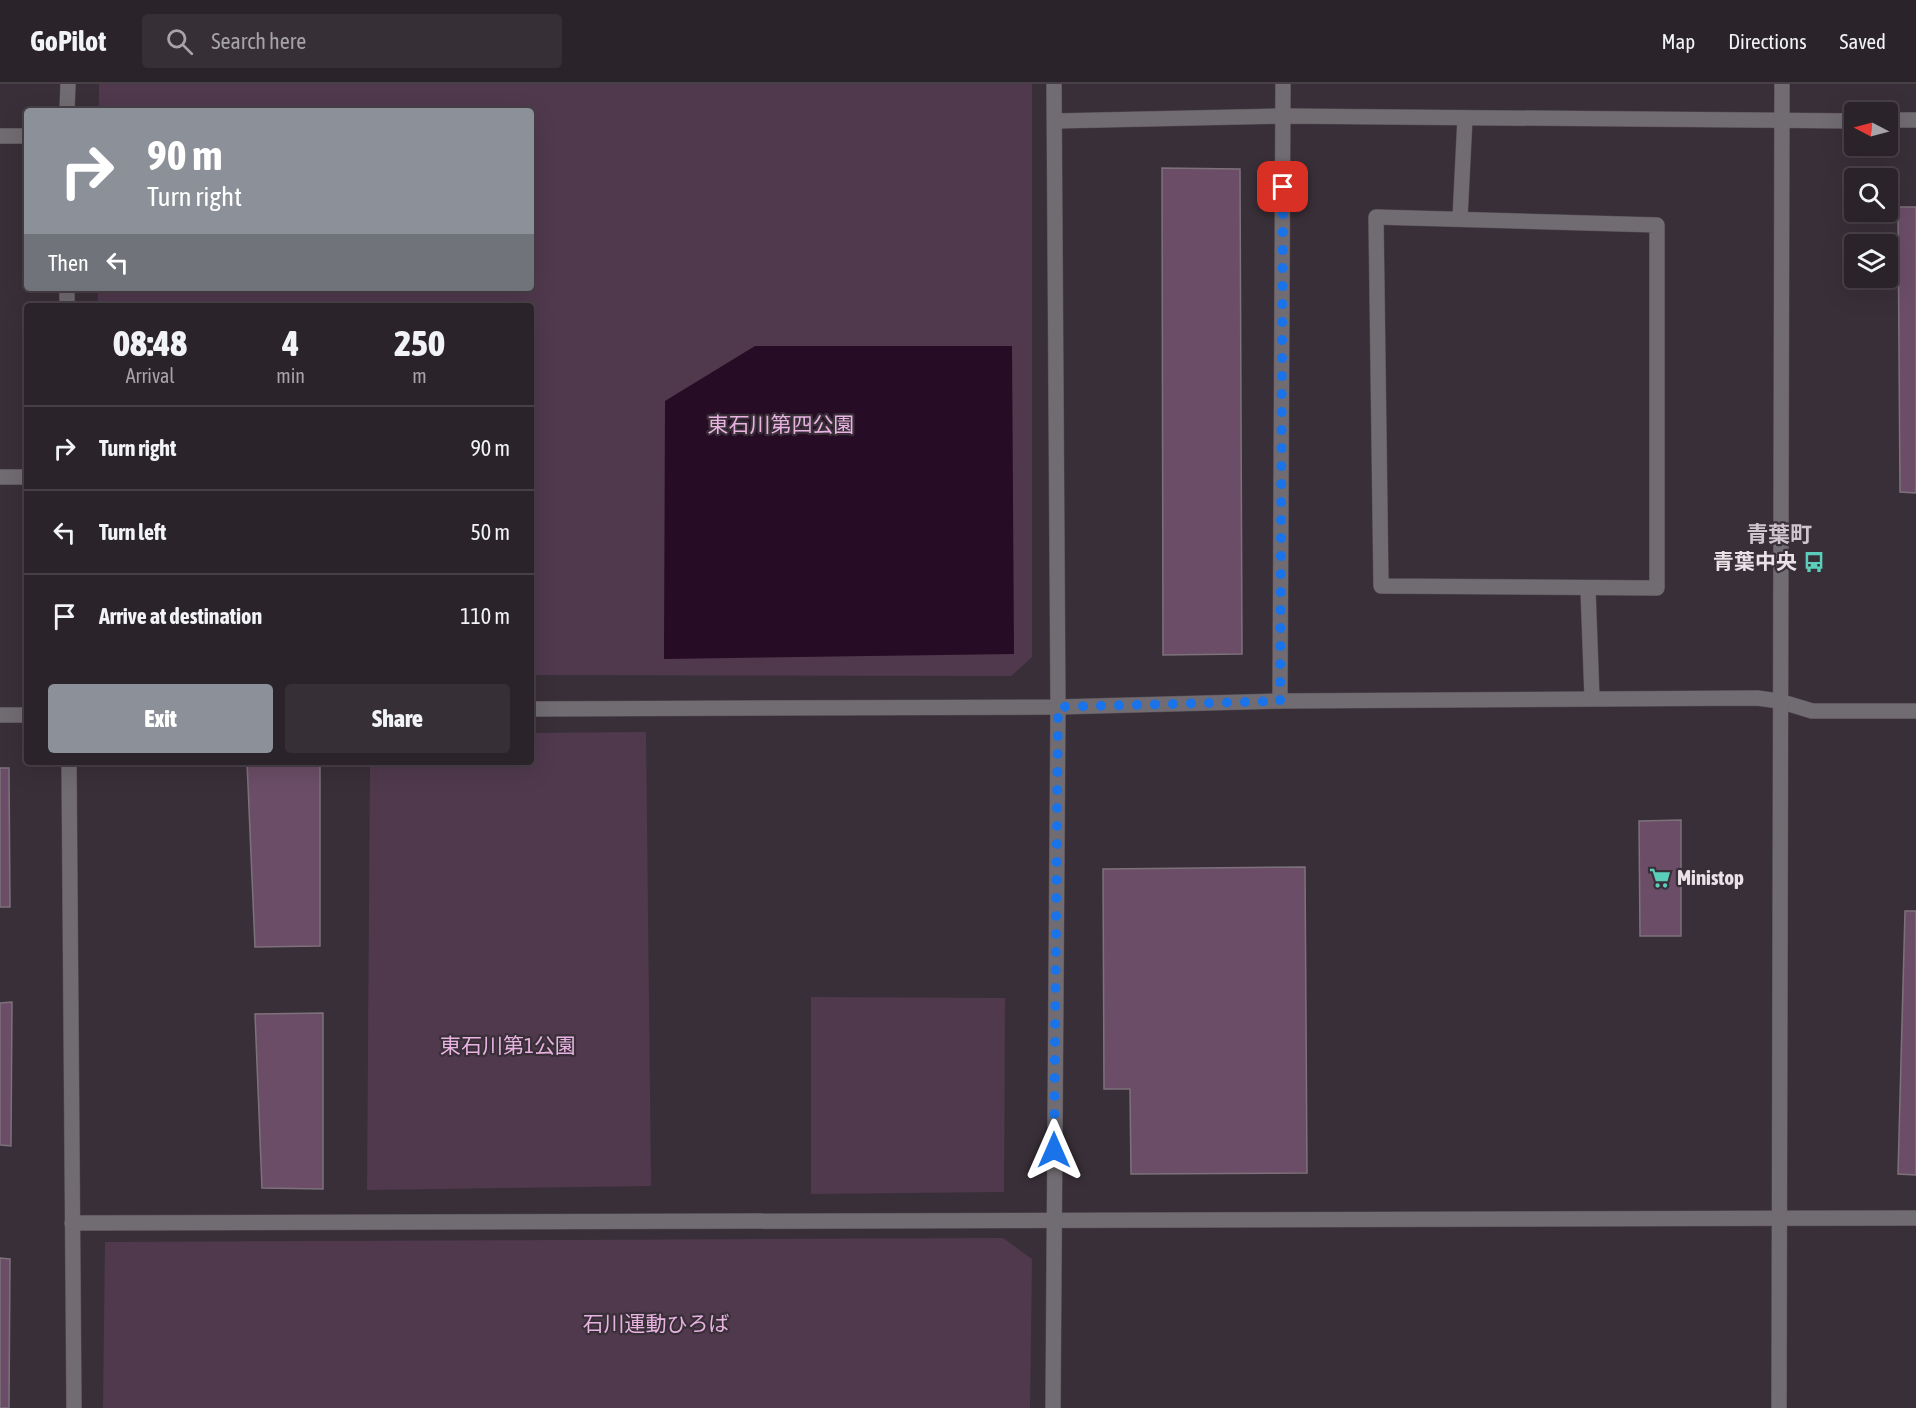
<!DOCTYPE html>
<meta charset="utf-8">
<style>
body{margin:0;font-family:"Asap Condensed","Noto Sans JP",sans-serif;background:#372f36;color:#f1f3f6;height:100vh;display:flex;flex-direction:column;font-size:22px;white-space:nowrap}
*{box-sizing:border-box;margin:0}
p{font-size:20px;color:#a6a4a8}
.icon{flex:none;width:33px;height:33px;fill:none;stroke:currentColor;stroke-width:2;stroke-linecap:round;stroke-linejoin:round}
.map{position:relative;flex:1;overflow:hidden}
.drawer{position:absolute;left:24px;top:219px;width:510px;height:462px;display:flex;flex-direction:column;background:#2b232a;border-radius:6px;box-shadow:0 6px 24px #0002,0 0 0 2px #474047}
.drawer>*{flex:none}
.hud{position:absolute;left:24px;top:24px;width:510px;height:183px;border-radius:6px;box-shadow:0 6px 24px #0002,0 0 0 2px #474047;background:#8c9099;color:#fff;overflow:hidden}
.needle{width:39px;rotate:276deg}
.controls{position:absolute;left:1844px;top:18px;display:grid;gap:12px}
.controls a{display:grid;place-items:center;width:54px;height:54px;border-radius:6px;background:#2b232a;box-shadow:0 6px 24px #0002,0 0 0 2px #474047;font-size:30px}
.pin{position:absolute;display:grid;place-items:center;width:51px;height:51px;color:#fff;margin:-26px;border-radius:12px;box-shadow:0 3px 9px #0006}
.me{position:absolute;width:66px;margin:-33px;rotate:0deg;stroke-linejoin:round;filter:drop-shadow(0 0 4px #0008)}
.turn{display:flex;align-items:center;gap:21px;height:126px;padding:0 24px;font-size:27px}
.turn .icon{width:78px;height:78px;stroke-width:2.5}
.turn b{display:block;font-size:42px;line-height:51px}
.then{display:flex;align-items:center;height:57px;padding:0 24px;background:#0003;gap:12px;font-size:22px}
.eta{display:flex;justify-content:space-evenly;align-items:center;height:102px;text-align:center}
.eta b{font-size:36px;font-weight:800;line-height:42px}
.cta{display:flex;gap:12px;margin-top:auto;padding:12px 24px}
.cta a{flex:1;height:69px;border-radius:6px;background:#8c9099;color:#fff;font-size:24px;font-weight:800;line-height:69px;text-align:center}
.cta a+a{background:#372f36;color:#f1f3f6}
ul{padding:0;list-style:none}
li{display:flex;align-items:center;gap:18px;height:84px;padding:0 24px;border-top:2px solid #474047}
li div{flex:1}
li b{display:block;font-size:22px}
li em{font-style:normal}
header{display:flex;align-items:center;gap:36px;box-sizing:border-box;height:84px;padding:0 30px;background:#2b232a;border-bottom:2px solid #474047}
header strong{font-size:28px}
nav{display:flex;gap:33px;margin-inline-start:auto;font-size:21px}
.search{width:420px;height:54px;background:#372f36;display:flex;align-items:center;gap:15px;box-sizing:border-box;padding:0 21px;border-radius:6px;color:#a6a4a8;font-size:22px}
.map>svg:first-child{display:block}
.green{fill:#50394d}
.water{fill:#260c24}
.building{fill:#6b4d67;stroke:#7d727b;stroke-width:1.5}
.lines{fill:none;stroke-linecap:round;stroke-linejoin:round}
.minor-casing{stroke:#554c54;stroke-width:16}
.minor{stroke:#716c71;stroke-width:15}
.route{stroke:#1a73e8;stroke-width:10;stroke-dasharray:0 18}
.labels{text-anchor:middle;stroke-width:4.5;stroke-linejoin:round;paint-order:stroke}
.park-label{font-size:21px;fill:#e8b2e1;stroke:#392f38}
.poi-label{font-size:21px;font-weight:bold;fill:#e9e3e8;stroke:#392f38;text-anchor:end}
.neighbourhood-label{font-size:22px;font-weight:bold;fill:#d0c4ce;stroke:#392f38}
</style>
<header>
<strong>GoPilot</strong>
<div class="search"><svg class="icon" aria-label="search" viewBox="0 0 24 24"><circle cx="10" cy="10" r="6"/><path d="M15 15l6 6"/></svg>Search here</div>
<nav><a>Map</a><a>Directions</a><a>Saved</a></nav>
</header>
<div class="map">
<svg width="1916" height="1324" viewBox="0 0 1916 1324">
<rect width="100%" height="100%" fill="#392f38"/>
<g class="green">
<polygon points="99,0 1032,0 1032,573 1011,592 531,591 531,222 98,222 98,204 531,204 531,27 99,27"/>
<polygon points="646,648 651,1102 367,1106 370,678 531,678 531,649"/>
<polygon points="811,913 1005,914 1004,1108 811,1110"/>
<polygon points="1003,1154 1032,1175 1030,1324 103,1324 105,1158"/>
</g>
<polygon class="water" points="755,262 1012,262 1014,570 664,575 665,317"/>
<g class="building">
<polygon points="1162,84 1240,85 1242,570 1163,571"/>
<polygon points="1898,123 1916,123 1916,409 1900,408"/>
<polygon points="247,678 320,678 320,862 255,863"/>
<polygon points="0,684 9,684 10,823 0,823"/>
<polygon points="1681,736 1681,852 1640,852 1639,737"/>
<polygon points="1305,783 1307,1089 1131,1090 1130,1005 1104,1005 1103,785"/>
<polygon points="1905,827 1916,827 1916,1091 1898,1090"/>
<polygon points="12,918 11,1062 0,1061 0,919"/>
<polygon points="323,929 323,1105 262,1104 255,930"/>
<polygon points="0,1174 10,1175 9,1324 0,1324"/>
</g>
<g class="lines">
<defs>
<g id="minor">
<polyline points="67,27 68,0"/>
<polyline points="1887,36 1916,36"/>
<polyline points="1055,37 1283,32 1854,37"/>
<polyline points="0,52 27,52"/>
<polygon points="1376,133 1657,141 1657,504 1381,502"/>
<polyline points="1460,134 1465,34"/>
<polyline points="67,204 67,222"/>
<polyline points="0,393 27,393"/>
<polyline points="1588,505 1592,614"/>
<polyline points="1280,617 1283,0"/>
<polyline points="531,625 1058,623 1280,617 1757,614 1779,617 1812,627 1916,627"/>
<polyline points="0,631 27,631"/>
<polyline points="69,678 74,1324"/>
<polyline points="72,1139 1916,1134"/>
<polyline points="1053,1324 1058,623 1054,0"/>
<polyline points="1779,1324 1782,0"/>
</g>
</defs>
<use href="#minor" class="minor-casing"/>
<use href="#minor" class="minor"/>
</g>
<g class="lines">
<polyline class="route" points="1054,1066 1058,623 1280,617 1283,103"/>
</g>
<defs>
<symbol id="bus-bare" viewBox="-9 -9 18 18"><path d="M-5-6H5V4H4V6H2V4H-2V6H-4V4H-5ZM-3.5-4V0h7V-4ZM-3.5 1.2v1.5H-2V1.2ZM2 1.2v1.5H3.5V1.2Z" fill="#5bcebb" stroke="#392f38" stroke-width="2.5" paint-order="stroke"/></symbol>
<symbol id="supermarket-bare" viewBox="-9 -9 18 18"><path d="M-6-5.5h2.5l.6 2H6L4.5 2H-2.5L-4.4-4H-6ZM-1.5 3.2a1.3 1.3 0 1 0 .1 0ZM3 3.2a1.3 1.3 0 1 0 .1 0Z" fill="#5bcebb" stroke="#392f38" stroke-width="2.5" paint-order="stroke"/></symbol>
</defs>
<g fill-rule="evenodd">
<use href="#bus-bare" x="1799" y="463" width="30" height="30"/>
<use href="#supermarket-bare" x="1645" y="779" width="30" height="30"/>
</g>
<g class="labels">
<g class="park-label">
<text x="781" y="348">東石川第四公園</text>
<text x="508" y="969">東石川第1公園</text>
<text x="656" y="1247">石川運動ひろば</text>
</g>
<g class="poi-label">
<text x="1797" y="485">青葉中央</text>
<text x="1677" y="801" text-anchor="start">Ministop</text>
</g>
<g class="neighbourhood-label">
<text x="1779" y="458">青葉町</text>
</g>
</g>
</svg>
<div class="controls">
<a><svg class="needle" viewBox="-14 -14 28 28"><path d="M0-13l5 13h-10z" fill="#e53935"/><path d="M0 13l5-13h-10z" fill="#a6a4a8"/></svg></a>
<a><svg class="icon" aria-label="search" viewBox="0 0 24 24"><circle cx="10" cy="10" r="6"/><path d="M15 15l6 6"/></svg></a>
<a><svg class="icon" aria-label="layers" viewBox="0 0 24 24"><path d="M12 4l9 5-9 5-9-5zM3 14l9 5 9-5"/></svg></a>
</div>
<div class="pin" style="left:1283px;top:103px;background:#d93025"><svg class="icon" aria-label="arrive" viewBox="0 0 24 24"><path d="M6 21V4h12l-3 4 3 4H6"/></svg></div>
<svg class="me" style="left:1054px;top:1066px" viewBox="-20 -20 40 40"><path d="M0-17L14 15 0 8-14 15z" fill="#1a73e8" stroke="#fff" stroke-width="4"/></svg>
<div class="hud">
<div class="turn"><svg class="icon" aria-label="right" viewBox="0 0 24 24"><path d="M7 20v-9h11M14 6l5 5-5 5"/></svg><div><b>90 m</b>Turn right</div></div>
<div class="then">Then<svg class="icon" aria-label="left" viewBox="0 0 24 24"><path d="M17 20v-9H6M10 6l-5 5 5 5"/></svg></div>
</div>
<section class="drawer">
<div class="eta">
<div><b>08:48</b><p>Arrival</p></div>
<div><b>4</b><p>min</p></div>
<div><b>250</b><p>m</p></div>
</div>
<ul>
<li><svg class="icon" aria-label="right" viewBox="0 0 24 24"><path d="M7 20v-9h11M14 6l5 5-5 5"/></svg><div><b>Turn right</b></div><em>90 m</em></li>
<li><svg class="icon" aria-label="left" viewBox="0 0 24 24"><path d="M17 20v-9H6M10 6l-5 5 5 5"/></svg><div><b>Turn left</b></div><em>50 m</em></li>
<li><svg class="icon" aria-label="arrive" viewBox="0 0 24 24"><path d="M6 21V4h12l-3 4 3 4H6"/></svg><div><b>Arrive at destination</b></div><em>110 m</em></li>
</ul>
<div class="cta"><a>Exit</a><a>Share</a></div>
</section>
</div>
